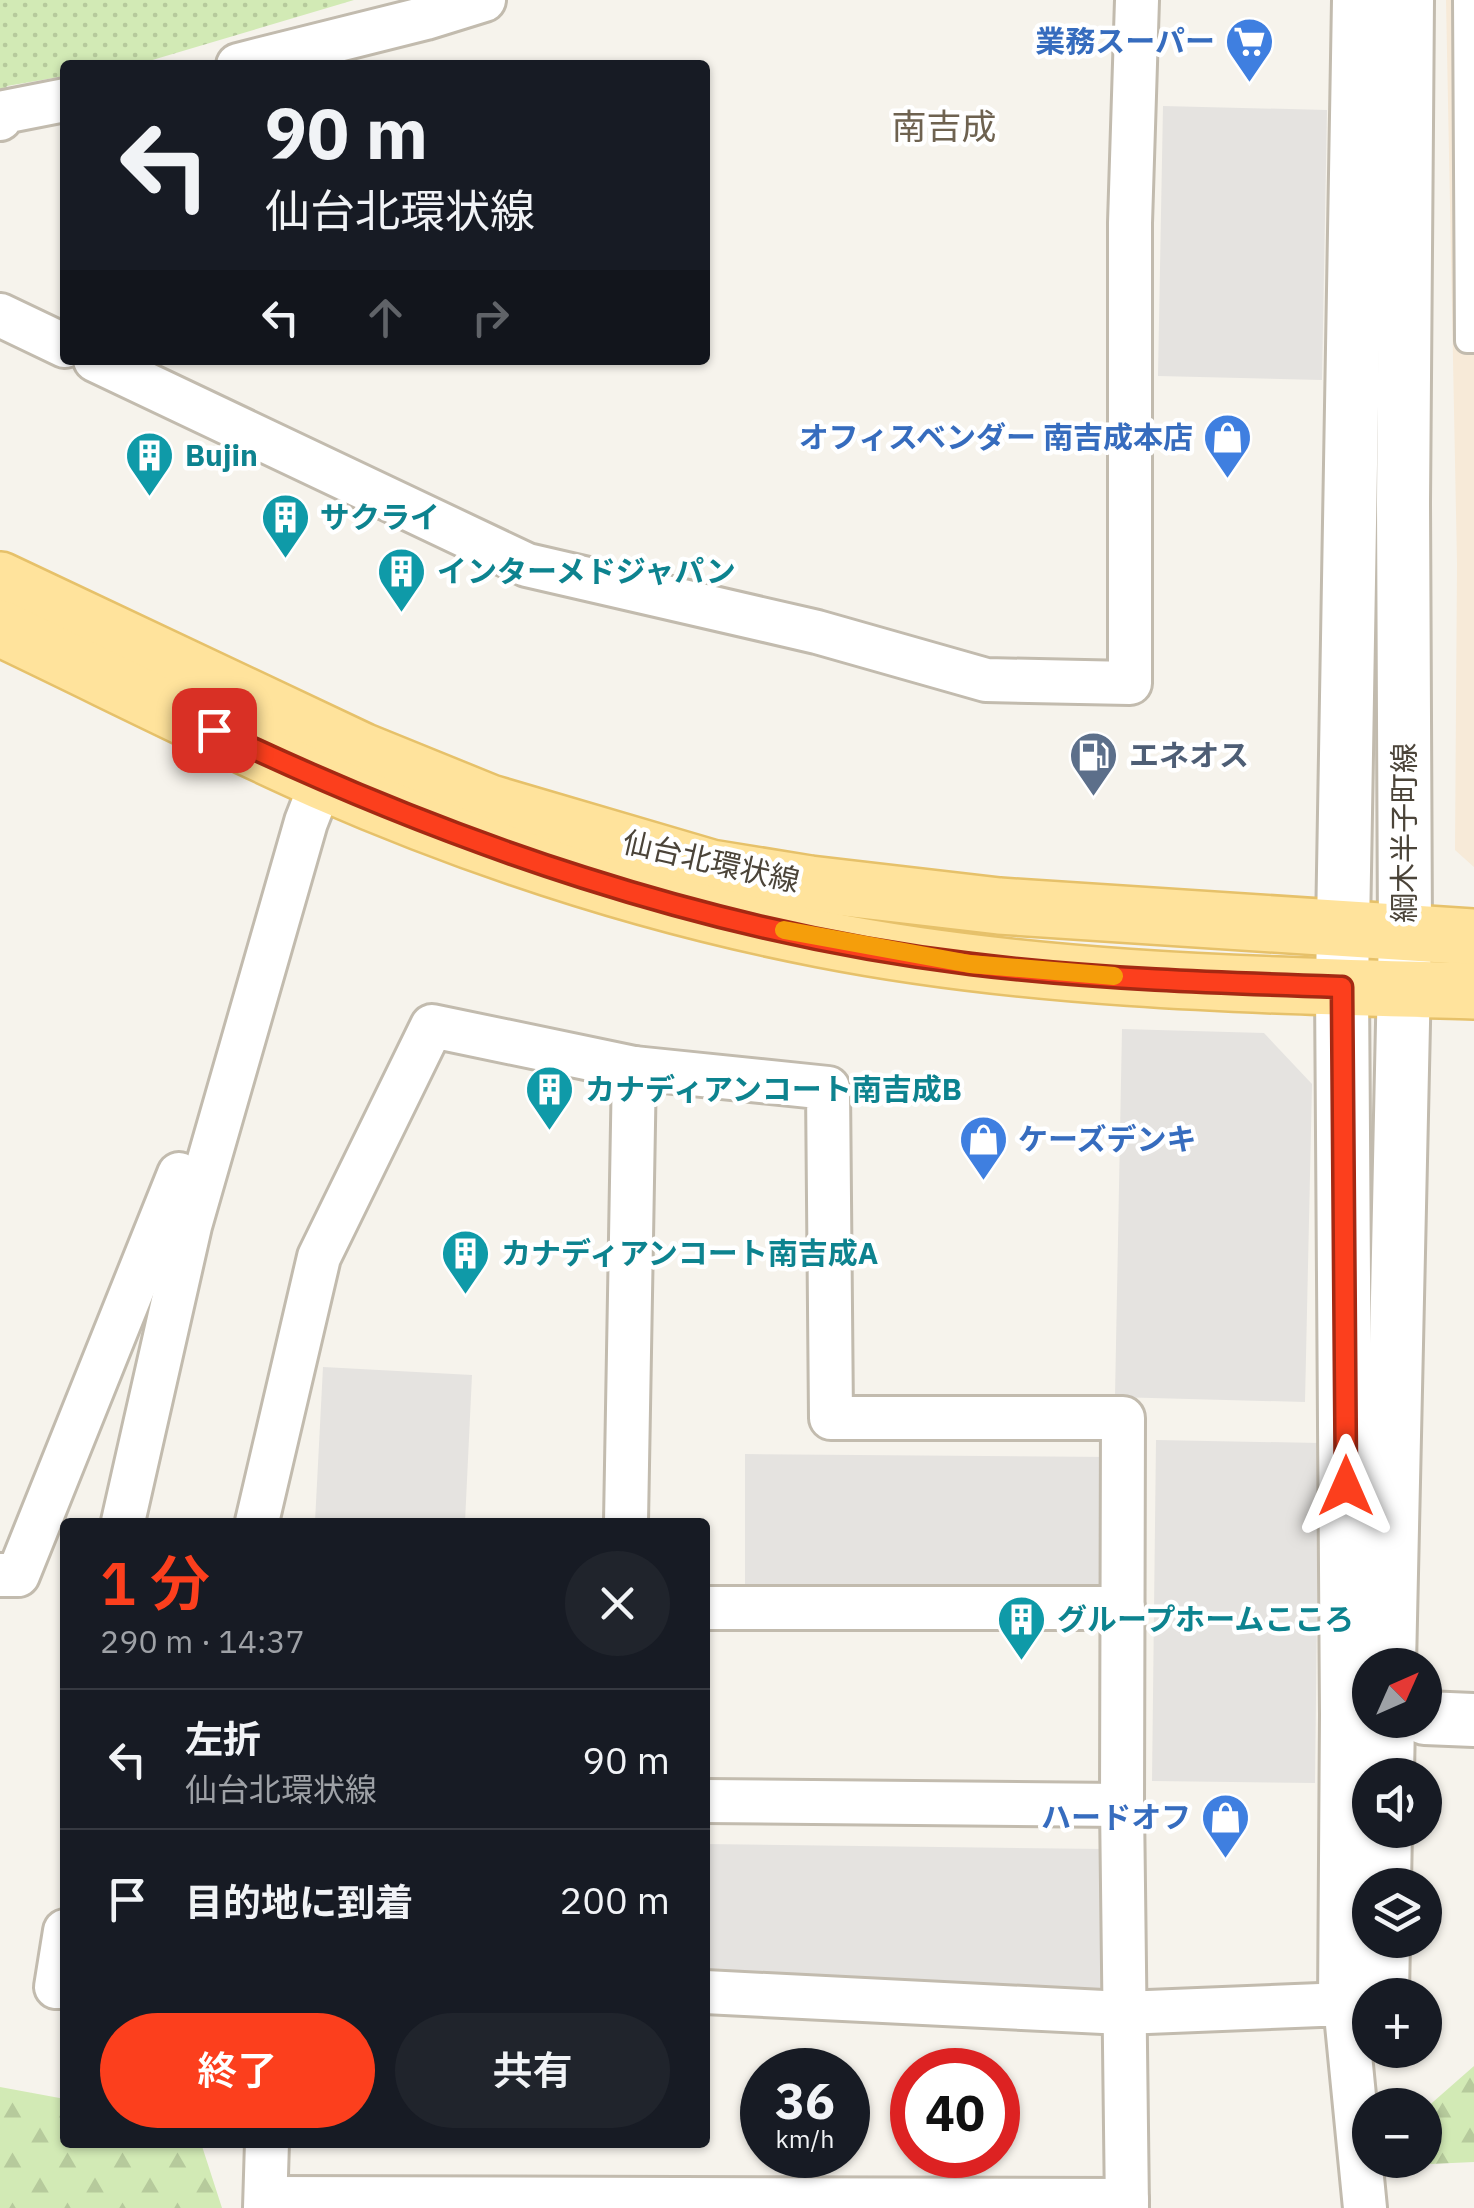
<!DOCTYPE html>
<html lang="ja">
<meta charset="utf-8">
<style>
body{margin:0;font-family:"IBM Plex Sans","Noto Sans JP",sans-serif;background:#20242c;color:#f1f3f6;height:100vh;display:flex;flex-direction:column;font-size:38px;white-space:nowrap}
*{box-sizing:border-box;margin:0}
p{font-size:32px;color:#9ea1a6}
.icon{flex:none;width:55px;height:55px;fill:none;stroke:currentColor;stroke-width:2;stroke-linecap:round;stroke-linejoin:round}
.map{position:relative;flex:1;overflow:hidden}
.drawer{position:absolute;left:60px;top:1518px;width:650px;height:630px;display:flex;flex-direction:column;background:#171b24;border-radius:10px;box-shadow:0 2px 8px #0004}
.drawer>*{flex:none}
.banner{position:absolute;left:60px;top:60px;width:650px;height:305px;border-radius:10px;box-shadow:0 2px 8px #0004;background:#171b24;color:#f1f3f6;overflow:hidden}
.needle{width:65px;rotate:45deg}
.controls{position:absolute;left:1352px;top:1648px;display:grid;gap:20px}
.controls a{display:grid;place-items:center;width:90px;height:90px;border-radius:50%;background:#171b24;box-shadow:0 2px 8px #0004;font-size:50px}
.speed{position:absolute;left:740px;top:2048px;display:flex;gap:20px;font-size:50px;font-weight:700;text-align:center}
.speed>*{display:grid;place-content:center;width:130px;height:130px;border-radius:50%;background:#171b24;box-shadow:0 2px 8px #0004;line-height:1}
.speed small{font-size:25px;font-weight:400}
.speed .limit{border:15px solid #d22;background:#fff;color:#111}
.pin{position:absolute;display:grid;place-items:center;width:85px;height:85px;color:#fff;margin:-42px;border-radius:20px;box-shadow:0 5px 15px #0006}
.me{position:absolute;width:110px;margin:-55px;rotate:0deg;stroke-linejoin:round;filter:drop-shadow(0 0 8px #0008)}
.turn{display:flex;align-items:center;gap:35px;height:210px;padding:0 40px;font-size:45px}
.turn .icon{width:130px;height:130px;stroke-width:2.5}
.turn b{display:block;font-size:70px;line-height:85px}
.lanes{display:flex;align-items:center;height:95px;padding:0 40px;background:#0003;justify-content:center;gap:50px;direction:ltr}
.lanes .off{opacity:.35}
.round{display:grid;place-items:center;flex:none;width:105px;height:105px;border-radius:52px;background:#20242c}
.overview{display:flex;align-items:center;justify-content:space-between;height:170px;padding:0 40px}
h1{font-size:60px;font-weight:600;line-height:75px;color:#fc3f1d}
.primary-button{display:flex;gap:20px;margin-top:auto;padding:20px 40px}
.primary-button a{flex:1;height:115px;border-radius:60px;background:#fc3f1d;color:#fff;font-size:40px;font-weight:600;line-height:115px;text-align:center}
.primary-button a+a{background:#20242c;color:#f1f3f6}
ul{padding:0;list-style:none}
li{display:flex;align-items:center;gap:30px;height:140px;padding:0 40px;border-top:2px solid #363941}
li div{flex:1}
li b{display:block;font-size:38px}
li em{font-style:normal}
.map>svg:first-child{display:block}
.commercial{fill:#f7ead8}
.grass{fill:url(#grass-dots)}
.forest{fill:url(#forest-firs)}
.parking{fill:#e5e3e0}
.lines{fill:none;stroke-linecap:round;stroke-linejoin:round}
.service-casing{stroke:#c2bbae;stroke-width:28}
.minor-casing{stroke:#c2bbae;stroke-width:48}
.tertiary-casing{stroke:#c2bbae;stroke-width:58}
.primary-casing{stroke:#e6c16a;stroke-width:60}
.service{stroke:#fff;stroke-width:22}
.minor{stroke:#fff;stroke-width:42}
.tertiary{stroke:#fff;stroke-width:52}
.primary{stroke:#ffe39c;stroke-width:55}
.route-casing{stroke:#a42913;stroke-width:25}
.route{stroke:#fc3f1d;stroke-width:18}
.slow{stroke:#f59e0b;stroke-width:18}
.labels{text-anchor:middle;stroke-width:9;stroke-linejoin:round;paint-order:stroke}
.shop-label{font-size:30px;font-weight:bold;fill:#366cbe;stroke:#fff;text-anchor:end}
.culture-label{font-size:30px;font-weight:bold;fill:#0d838f;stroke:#fff;text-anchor:start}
.service-label{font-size:30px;font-weight:bold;fill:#4e5e75;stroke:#fff;text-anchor:start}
.street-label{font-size:30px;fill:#4b4439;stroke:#fff}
.quarter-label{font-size:35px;fill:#6e6250;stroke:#fff}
</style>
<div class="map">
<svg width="1474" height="2208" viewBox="0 0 1474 2208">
<defs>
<pattern id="grass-dots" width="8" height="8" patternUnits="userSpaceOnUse" patternTransform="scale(2.5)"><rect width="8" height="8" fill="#d2eab5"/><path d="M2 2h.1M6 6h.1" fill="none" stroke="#b6ca9c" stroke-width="1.8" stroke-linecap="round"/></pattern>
<pattern id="forest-firs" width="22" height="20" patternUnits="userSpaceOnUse" patternTransform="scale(2.5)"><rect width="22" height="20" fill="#d2eab5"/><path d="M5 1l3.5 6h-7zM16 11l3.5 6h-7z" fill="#b6ca9c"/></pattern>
</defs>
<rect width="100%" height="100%" fill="#f6f3ec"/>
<polygon class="commercial" points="1446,0 1474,0 1474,867 1455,850 1457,564"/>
<polygon class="grass" points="0,0 354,0 149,61 127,65 65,65 65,76 7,86 0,97"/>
<g class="forest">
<polygon points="1474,2066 1474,2162 1387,2166 1387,2160 1425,2160 1425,2109"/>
<polygon points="0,2087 65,2099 65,2142 201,2143 222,2208 0,2208"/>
</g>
<g class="parking">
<polygon points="1163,106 1327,110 1322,380 1158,376"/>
<polygon points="1122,1029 1264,1033 1312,1084 1305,1402 1115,1397"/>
<polygon points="323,1367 472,1375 465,1522 315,1522"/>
<polygon points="1156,1440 1319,1443 1315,1783 1152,1781"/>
<polygon points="745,1454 1111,1457 1111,1595 745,1593"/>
<polygon points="705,1844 1105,1849 1112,1993 705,1978"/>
</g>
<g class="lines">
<defs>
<polyline id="service" points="1465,0 1467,341 1474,341"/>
<g id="minor">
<polyline points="238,65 426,18 484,0"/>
<polyline points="0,119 4,112 65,100"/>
<polyline points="0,315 65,346"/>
<polyline points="95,360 527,565 817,632 986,680 1130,683 1130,223 1137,0"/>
<polyline points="123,1522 190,1226 306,822 322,781"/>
<polyline points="257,1522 319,1257 432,1026 634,1068 828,1088 831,1418 1123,1418 1122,1805 1127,2208"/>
<polyline points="626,1522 634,1068"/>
<polyline points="0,1575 18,1575 179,1174"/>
<polyline points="705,1608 1123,1608"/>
<polyline points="705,1801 1122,1805"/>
<polyline points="65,1931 56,1987 65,1987"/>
<polyline points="705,1992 1123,2013 1345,2004 1365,2208"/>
<polyline points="266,2198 1127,2200"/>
<polyline points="265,2208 267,2142"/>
</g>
<g id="tertiary">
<polyline points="1359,0 1342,987 1347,1714 1345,2004 1370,2005"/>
<polyline points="1389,1665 1405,932 1403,503 1407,0"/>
<polyline points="1425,1718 1474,1720"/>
<polyline points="1387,1775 1388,1720"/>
<polyline points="1384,1885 1385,1830"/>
<polyline points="1382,1995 1383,1940"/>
</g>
<g id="primary">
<polyline points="0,580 362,751 490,803 711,868 810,884 999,906 1474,937"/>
<path d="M 0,628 C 107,679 213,733 321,781 C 479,850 651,906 821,939 C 1035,981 1256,985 1474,991"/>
</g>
</defs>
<use href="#service" class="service-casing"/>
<use href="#minor" class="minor-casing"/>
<use href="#tertiary" class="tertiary-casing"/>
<use href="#primary" class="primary-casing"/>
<use href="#service" class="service"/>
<use href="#minor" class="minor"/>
<use href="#tertiary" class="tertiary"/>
<use href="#primary" class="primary"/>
</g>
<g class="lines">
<defs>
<path id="route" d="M 214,730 C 450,843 711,933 971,964 C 1094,979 1219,983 1342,987 L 1346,1486"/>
</defs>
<use href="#route" class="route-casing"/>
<use href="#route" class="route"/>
<polyline class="slow" points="784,930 970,964 1114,976"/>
</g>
<defs>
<symbol id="supermarket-pin" viewBox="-11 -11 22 30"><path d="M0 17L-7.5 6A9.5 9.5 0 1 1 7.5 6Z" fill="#3f7fe0" stroke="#fff"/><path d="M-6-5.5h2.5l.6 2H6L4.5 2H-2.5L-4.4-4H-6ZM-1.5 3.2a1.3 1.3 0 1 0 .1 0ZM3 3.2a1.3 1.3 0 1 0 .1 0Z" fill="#fff"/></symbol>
<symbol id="shop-pin" viewBox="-11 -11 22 30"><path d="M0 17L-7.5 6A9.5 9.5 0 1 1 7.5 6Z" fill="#3f7fe0" stroke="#fff"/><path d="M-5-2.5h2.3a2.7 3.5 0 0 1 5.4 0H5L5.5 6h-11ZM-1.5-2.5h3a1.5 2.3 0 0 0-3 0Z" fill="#fff"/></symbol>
<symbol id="building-pin" viewBox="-11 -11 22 30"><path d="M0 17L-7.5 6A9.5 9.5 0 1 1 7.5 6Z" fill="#0f9aa8" stroke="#fff"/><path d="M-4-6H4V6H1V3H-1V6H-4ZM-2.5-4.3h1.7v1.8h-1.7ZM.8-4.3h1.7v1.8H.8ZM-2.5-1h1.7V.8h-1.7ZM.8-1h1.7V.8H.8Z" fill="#fff"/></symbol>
<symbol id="fuel-pin" viewBox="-11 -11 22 30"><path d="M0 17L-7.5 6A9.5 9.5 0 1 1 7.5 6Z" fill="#5c6f8a" stroke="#fff"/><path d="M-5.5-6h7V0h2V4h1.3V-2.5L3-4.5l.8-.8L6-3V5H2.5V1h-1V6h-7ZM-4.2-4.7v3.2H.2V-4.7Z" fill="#fff"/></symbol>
</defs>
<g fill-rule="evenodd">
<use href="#supermarket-pin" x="1222" y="14" width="55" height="75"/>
<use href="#shop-pin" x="1200" y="410" width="55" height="75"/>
<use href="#building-pin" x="122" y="428" width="55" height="75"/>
<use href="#building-pin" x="258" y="490" width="55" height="75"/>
<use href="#building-pin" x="374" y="544" width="55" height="75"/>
<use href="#fuel-pin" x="1066" y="728" width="55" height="75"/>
<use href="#building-pin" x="522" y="1062" width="55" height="75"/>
<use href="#shop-pin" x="956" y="1112" width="55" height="75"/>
<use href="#building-pin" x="438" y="1226" width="55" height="75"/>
<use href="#building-pin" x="994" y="1592" width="55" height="75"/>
<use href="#shop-pin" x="1198" y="1790" width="55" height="75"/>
</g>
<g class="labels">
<g class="shop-label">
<text x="1215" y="52">業務スーパー</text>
<text x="1193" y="448">オフィスベンダー 南吉成本店</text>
<text x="1018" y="1150" text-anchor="start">ケーズデンキ</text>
<text x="1191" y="1828">ハードオフ</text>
</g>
<g class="culture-label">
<text x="185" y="466">Bujin</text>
<text x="320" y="528">サクライ</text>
<text x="437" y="582">インターメドジャパン</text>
<text x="585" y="1100">カナディアンコート南吉成B</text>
<text x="501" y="1264">カナディアンコート南吉成A</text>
<text x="1057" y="1630">グループホームこころ</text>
</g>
<g class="service-label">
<text x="1129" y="766">エネオス</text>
</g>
<g class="street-label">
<text transform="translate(1405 833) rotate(-90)" y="10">綱木半子町線</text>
<text transform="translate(711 862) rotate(13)" y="10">仙台北環状線</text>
</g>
<g class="quarter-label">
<text x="944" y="139">南吉成</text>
</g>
</g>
</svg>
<div class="controls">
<a><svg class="needle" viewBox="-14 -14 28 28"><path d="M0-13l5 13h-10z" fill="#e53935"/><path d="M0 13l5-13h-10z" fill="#9ea1a6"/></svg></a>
<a><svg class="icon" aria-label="sound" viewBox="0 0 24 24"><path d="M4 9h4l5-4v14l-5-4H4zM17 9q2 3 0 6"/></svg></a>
<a><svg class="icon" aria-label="layers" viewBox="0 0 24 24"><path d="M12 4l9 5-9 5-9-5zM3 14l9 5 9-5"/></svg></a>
<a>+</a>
<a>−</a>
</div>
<div class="speed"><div>36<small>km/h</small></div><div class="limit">40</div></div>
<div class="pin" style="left:214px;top:730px;background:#d93025"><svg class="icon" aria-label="arrive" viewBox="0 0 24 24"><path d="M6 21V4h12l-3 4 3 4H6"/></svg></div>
<svg class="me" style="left:1346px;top:1486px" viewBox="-20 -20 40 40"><path d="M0-17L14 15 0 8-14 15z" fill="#fc3f1d" stroke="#fff" stroke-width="4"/></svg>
<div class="banner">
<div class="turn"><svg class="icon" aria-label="left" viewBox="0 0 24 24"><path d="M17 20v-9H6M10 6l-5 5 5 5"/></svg><div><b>90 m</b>仙台北環状線</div></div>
<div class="lanes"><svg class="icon" aria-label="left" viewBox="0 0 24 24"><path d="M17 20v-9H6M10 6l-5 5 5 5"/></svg><svg class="icon off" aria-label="ahead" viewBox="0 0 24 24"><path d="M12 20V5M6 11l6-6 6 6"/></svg><svg class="icon off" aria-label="right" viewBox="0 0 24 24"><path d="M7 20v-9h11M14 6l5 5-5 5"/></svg></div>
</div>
<section class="drawer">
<div class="overview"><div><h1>1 分</h1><p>290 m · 14:37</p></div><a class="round"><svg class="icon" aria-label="close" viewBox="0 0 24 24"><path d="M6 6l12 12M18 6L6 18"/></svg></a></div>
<ul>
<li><svg class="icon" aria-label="left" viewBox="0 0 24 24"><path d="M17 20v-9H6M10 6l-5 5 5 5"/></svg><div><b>左折</b><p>仙台北環状線</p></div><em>90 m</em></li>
<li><svg class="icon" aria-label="arrive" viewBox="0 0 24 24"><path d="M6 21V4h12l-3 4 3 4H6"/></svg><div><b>目的地に到着</b></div><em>200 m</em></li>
</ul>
<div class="primary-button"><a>終了</a><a>共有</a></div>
</section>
</div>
